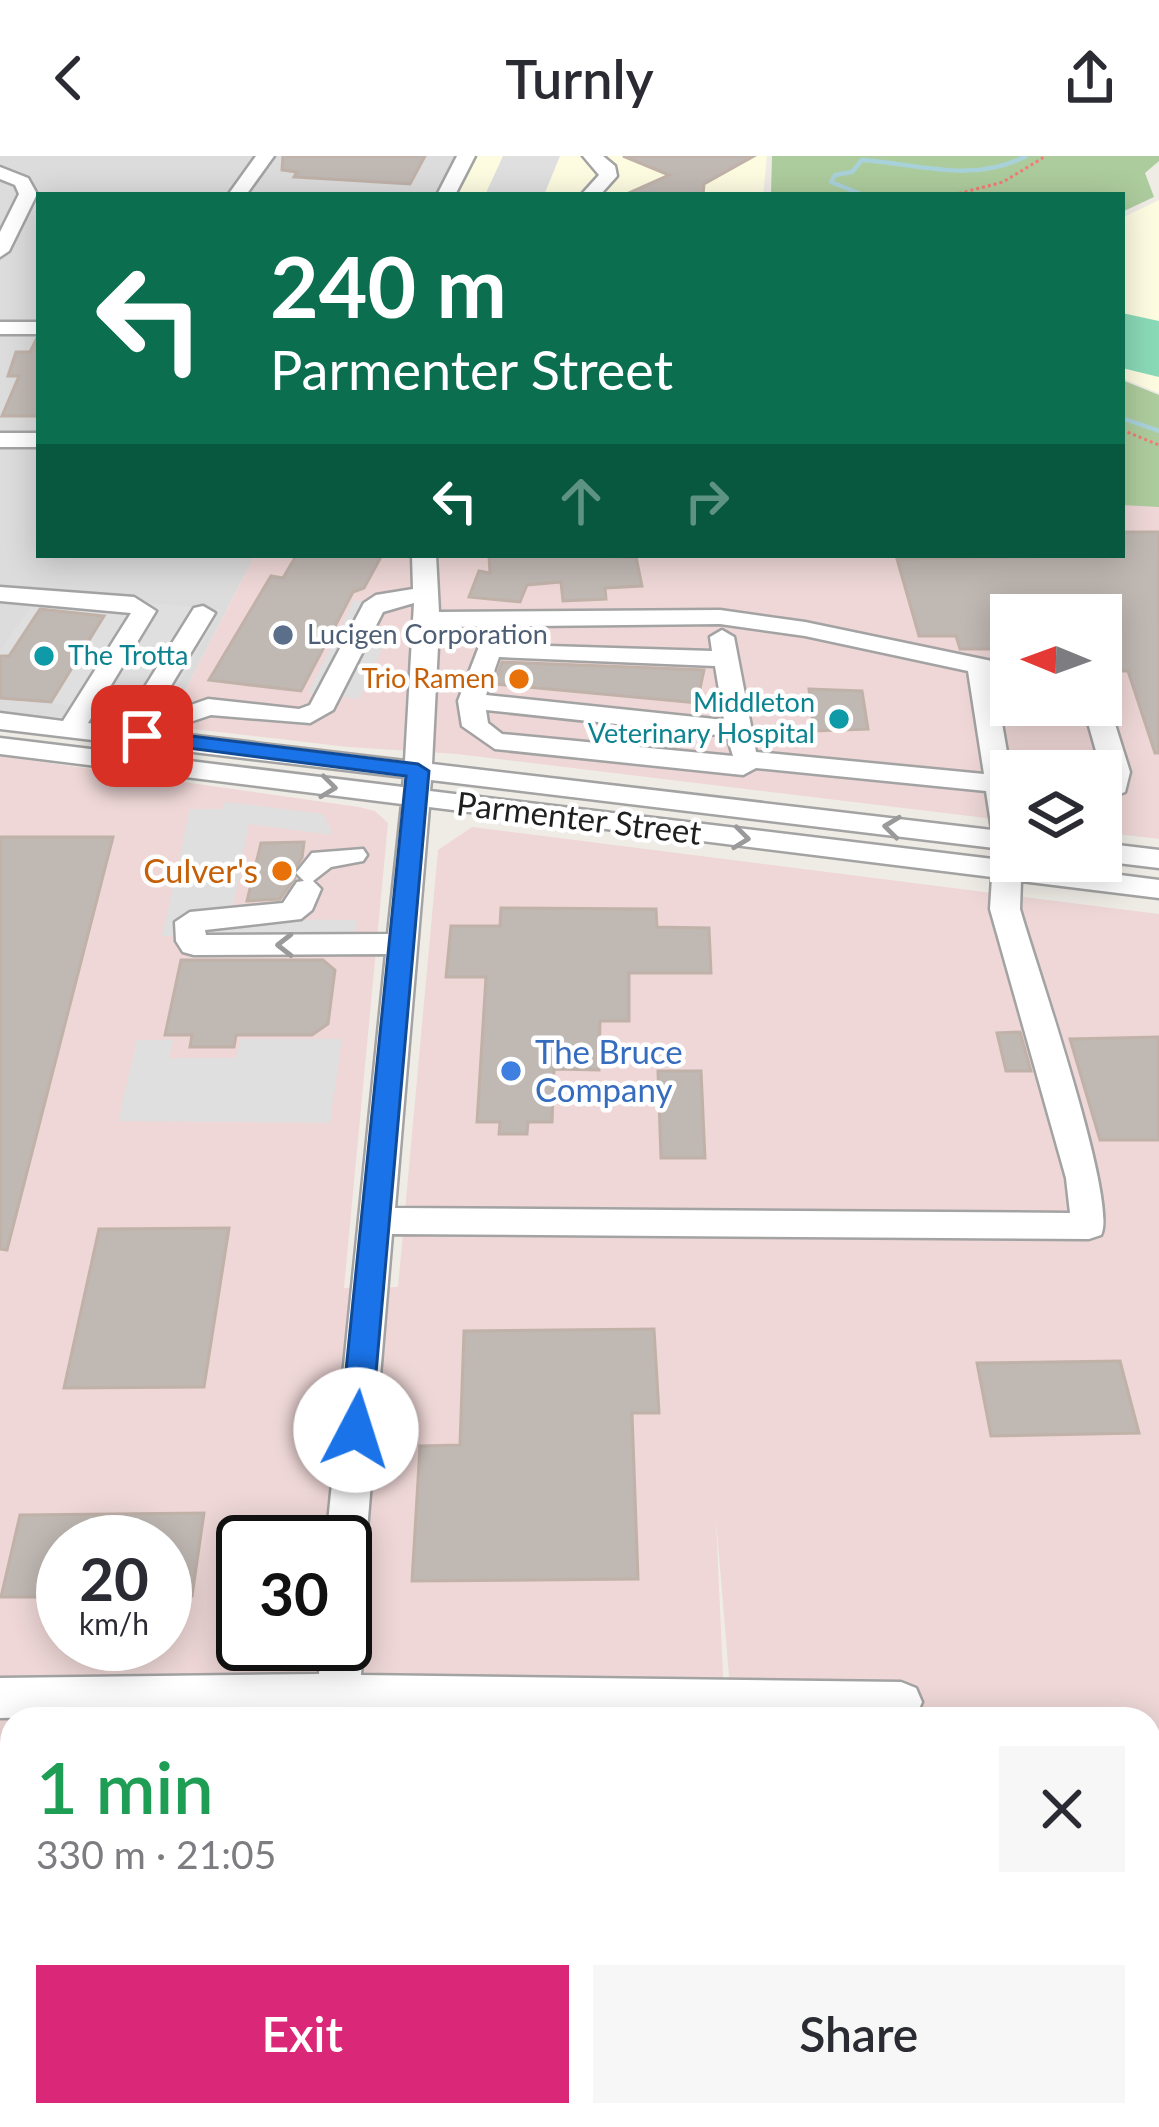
<!DOCTYPE html>
<meta charset="utf-8">
<style>
body{margin:0;font-family:Lato,sans-serif;background:#f7f7f7;color:#2b2b33;height:100vh;display:flex;flex-direction:column;font-size:45px;white-space:nowrap}
*{box-sizing:border-box;margin:0}
p{font-size:39px;color:#7c7c81}
.icon{flex:none;width:66px;height:66px;fill:none;stroke:currentColor;stroke-width:2;stroke-linecap:round;stroke-linejoin:round}
.map{position:relative;flex:1;overflow:hidden}
.details{position:absolute;left:0px;top:1551px;width:1161px;height:420px;display:flex;flex-direction:column;background:#fff;border-radius:36px 36px 0 0;box-shadow:0 6px 30px #0003}
.details>*{flex:none}
.hud{position:absolute;left:36px;top:36px;width:1089px;height:366px;border-radius:0px;box-shadow:0 6px 30px #0003;background:#0b6e4f;color:#fff;overflow:hidden}
.needle{width:78px;rotate:271deg}
.tools{position:absolute;left:990px;top:438px;display:grid;gap:24px}
.tools a{display:grid;place-items:center;width:132px;height:132px;border-radius:0px;background:#fff;box-shadow:0 6px 30px #0003;font-size:60px}
.speed{position:absolute;left:36px;top:1359px;display:flex;gap:24px;font-size:60px;font-weight:700;text-align:center}
.speed>*{display:grid;place-content:center;width:156px;height:156px;border-radius:50%;background:#fff;box-shadow:0 6px 30px #0003;line-height:1}
.speed small{font-size:30px;font-weight:400}
.speed .limit{border:6px solid #111;border-radius:18px;background:#fff;color:#111}
.pin{position:absolute;display:grid;place-items:center;width:102px;height:102px;color:#fff;margin:-51px;border-radius:24px;box-shadow:0 6px 18px #0006}
.me{position:absolute;width:132px;margin:-66px;rotate:5deg;stroke-linejoin:round;filter:drop-shadow(0 0 9px #0008)}
.turn{display:flex;align-items:center;gap:42px;height:252px;padding:0 36px;font-size:54px}
.turn .icon{width:156px;height:156px;stroke-width:2.5}
.turn b{display:block;font-size:84px;line-height:102px}
.lanes{display:flex;align-items:center;height:114px;padding:0 36px;background:#0003;justify-content:center;gap:60px;direction:ltr}
.lanes .off{opacity:.35}
.round{display:grid;place-items:center;flex:none;width:126px;height:126px;border-radius:0px;background:#f7f7f7}
.overview{display:flex;align-items:center;justify-content:space-between;height:204px;padding:0 36px}
h1{font-size:72px;font-weight:600;line-height:90px;color:#1e9e55}
.button{display:flex;gap:24px;margin-top:auto;padding:24px 36px}
.button a{flex:1;height:138px;border-radius:0px;background:#db2777;color:#fff;font-size:48px;font-weight:600;line-height:138px;text-align:center}
.button a+a{background:#f7f7f7;color:#2b2b33}
header{display:flex;justify-content:space-between;align-items:center;height:156px;padding:0 36px;background:#fff;font-size:54px;font-weight:600}
.map>svg:first-child{display:block}
.residential{fill:#dddcdc}
.commercial{fill:#efd7d7;fill-rule:evenodd}
.education{fill:#fdfce1}
.forest{fill:#adcc9d}
.pitch{fill:#89d9b7}
.parking{fill:#dfdfdf}
.lines{fill:none;stroke-linecap:round;stroke-linejoin:round}
.stream{stroke:#a9d1da;stroke-width:4.5}
.building{fill:#c0b8b3;stroke:#c0b2a9;stroke-width:3}
.minor-casing{stroke:#a3a3a3;stroke-width:5}
.path{stroke:#f17c75;stroke-width:3;stroke-dasharray:3 3;stroke-linecap:butt}
.minor{fill:#fff;fill-rule:evenodd}
.oneway{stroke:#9a9a9a}
.route{fill:#1a73e8;stroke:#114b97;stroke-width:3}
.service-dot{fill:#5c6f8a;stroke:#fff;stroke-width:4.5}
.culture-dot{fill:#0f9aa8;stroke:#fff;stroke-width:4.5}
.food-dot{fill:#e8710a;stroke:#fff;stroke-width:4.5}
.shop-dot{fill:#3f7fe0;stroke:#fff;stroke-width:4.5}
.labels{text-anchor:middle;stroke-width:9;stroke-linejoin:round;paint-order:stroke}
.far-service-label{font-size:27px;fill:#4e5e75;stroke:#fff;text-anchor:start}
.far-culture-label{font-size:27px;fill:#0d838f;stroke:#fff;text-anchor:start}
.far-food-label{font-size:27px;fill:#c56008;stroke:#fff;text-anchor:end}
.street-label{font-size:33px;fill:#1f1f1f;stroke:#fff}
.food-label{font-size:33px;fill:#c56008;stroke:#fff;text-anchor:end}
.shop-label{font-size:33px;fill:#366cbe;stroke:#fff;text-anchor:start}
</style>
<header><svg class="icon" aria-label="back" viewBox="0 0 24 24"><path d="M15 5l-7 7 7 7"/></svg>Turnly<svg class="icon" aria-label="share" viewBox="0 0 24 24"><path d="M12 15V3M7 8l5-5 5 5M5 13v7h14v-7"/></svg></header>
<div class="map">
<svg width="1159" height="1971" viewBox="0 0 1159 1971">
<rect width="100%" height="100%" fill="#efece6"/>
<polygon class="residential" points="0,0 466,0 446,39 39,39 39,399 255,399 167,570 0,557"/>
<g class="commercial">
<path d="M 1122,347 L 1159,347 L 1159,683 L 1101,676 L 1101,615 L 1011,615 L 1011,665 L 457,598 L 348,591 L 167,570 L 255,399 L 1122,399 ZM 1011,459 L 1101,459 L 1101,549 L 1011,549 Z"/>
<path d="M 0,600 L 359,651 L 375,655 L 388,667 L 344,1132 L 398,1131 L 438,694 L 472,671 L 1159,758 L 1159,1971 L 0,1971 ZM 716,1364 L 731,1544 L 901,1546 L 903,1563 L 1149,1563 L 1149,1959 L 12,1959 L 12,1563 L 725,1563 ZM 63,1386 L 165,1386 L 165,1488 L 63,1488 ZM 243,1386 L 345,1386 L 345,1488 L 243,1488 Z"/>
</g>
<g class="education">
<polygon points="466,0 767,0 763,39 446,39"/>
<polygon points="1159,44 1159,237 1122,222 1122,62"/>
</g>
<g class="forest">
<polygon points="772,0 1159,0 1159,5 1145,17 1154,41 1122,56 1122,39 771,39"/>
<polygon points="1122,224 1159,239 1159,351 1122,349"/>
</g>
<polygon class="pitch" points="1122,157 1159,165 1159,221 1122,212"/>
<g class="parking">
<polygon points="503,0 560,0 544,39 485,39"/>
<polygon points="41,436 221,454 161,559 0,542 0,495"/>
<polygon points="354,444 389,448 373,482 386,484 359,543 308,537"/>
<polygon points="225,646 323,658 333,679 249,668 231,763 357,764 354,794 177,794 179,780 162,780 190,653 222,653"/>
<polygon points="241,883 342,883 330,967 118,965 137,884 173,884 169,902 236,902"/>
</g>
<g class="lines">
<g class="stream">
<path d="M 863,39 L 831,26 L 835,19 L 852,16 L 862,4 C 919,8 973,28 1026,0"/>
<polyline points="1122,262 1159,275"/>
</g>
</g>
<g class="building">
<polygon points="283,0 425,0 410,28 294,21 297,16 282,14"/>
<polygon points="623,0 754,0 704,28 703,39 624,39 669,19"/>
<polygon points="37,182 39,260 2,260 19,220 8,220 16,196 30,196"/>
<polygon points="1122,376 1159,376 1159,597 1155,597 1128,515 1114,515 1110,504 1101,504 1101,459 1011,459 1011,493 960,493 956,480 919,480 897,403 1122,399"/>
<polygon points="319,399 382,399 364,432 353,436 301,535 209,524 271,420 283,422 296,400"/>
<polygon points="489,399 636,401 642,430 605,432 606,443 563,445 561,426 527,429 520,446 469,441 479,415 490,417"/>
<polygon points="40,453 104,460 51,546 0,542 0,500 9,500"/>
<polygon points="502,506 656,512 704,514 697,547 494,528"/>
<polygon points="809,533 862,535 868,573 814,575"/>
<polygon points="0,681 113,681 7,1094 0,1093"/>
<polygon points="304,686 302,702 292,717 295,722 280,743 247,745 261,687"/>
<polygon points="501,752 656,753 657,771 709,772 711,817 629,817 629,865 600,865 599,914 554,913 552,966 528,966 527,978 499,978 500,966 477,966 486,821 446,821 451,770 500,770"/>
<polygon points="181,804 323,804 335,814 328,868 312,879 236,879 234,891 190,891 192,879 165,879"/>
<polygon points="1020,876 1031,915 1006,915 997,877"/>
<polygon points="1159,881 1159,984 1100,984 1070,883"/>
<polygon points="658,915 701,915 705,1002 661,1002"/>
<polygon points="229,1072 204,1231 64,1232 99,1073"/>
<polygon points="654,1173 659,1257 632,1257 638,1423 412,1425 420,1290 460,1289 464,1175"/>
<polygon points="1120,1205 1139,1277 991,1280 977,1207"/>
<polygon points="204,1357 192,1440 165,1440 165,1386 63,1386 63,1441 1,1441 20,1359"/>
</g>
<g class="lines">
<defs>
<g id="minor">
<polygon points="256,0 274,0 246,39 228,39"/>
<polygon points="457,0 475,0 455,39 437,39"/>
<polygon points="583,0 603,0 615,10 617,20 600,39 581,39 599,19"/>
<polygon points="0,11 28,22 37,38 9,95 0,101 0,76 19,38 15,29 0,23"/>
<rect x="0" y="166" width="39" height="12"/>
<rect x="0" y="277" width="39" height="14"/>
<path d="M 412,399 L 436,399 L 439,456 L 720,454 L 805,466 L 1011,509 L 1011,525 L 994,521 L 1011,619 L 1011,705 L 1159,724 L 1159,742 L 1021,725 L 1020,753 C 1034,803 1119,1047 1101,1079 L 1089,1083 L 392,1078 L 365,1398 L 359,1410 L 345,1415 L 345,1386 L 326,1386 L 386,798 L 194,799 L 183,796 L 176,785 L 175,766 L 190,756 L 283,747 L 297,726 L 304,725 L 296,717 L 312,697 L 363,693 L 367,699 L 363,705 L 331,711 L 313,725 L 321,733 L 312,754 L 301,763 L 205,774 L 206,779 L 388,778 L 402,648 L 0,598 L 0,582 L 403,631 L 404,621 L 0,573 L 0,557 L 63,565 L 131,457 L 0,445 L 0,431 L 134,441 L 156,455 L 88,567 L 405,605 L 414,447 L 383,456 L 333,554 L 310,567 L 211,559 L 190,566 L 151,559 L 136,545 L 194,452 L 203,450 L 215,457 L 163,543 L 188,550 L 208,543 L 299,553 L 310,549 L 364,447 L 376,439 L 413,433 ZM 720,468 L 805,480 L 968,515 L 984,618 L 756,596 L 734,481 L 722,474 L 710,481 L 712,495 L 480,488 L 458,545 L 462,570 L 495,593 L 743,619 L 756,612 L 986,635 L 992,674 L 432,608 L 439,471 ZM 499,501 L 715,510 L 724,564 L 486,539 ZM 486,554 L 727,580 L 733,600 L 502,578 L 488,567 ZM 431,624 L 994,692 L 993,703 L 430,635 ZM 429,651 L 992,721 L 990,753 L 1066,1022 L 1070,1057 L 395,1052 Z"/>
<polygon points="1101,542 1109,549 1130,616 1125,636 1101,645 1102,616 1083,549 1101,549"/>
<polygon points="1101,687 1159,694 1159,712 1101,705"/>
<polygon points="345,1470 357,1475 363,1488 361,1519 901,1526 916,1532 922,1546 916,1560 908,1563 261,1556 0,1562 0,1522 319,1518 321,1488 345,1488"/>
</g>
</defs>
<use href="#minor" class="minor-casing"/>
<g class="path">
<polyline points="953,39 1003,26 1046,0"/>
<polyline points="1122,274 1159,289"/>
</g>
<use href="#minor" class="minor"/>
</g>
<defs><path id="oneway-chevron" d="M-2-3.5L2.5 0L-2 3.5" fill="none" stroke-width="1.6" stroke-linecap="round" stroke-linejoin="round" transform="scale(3)"/></defs>
<g class="oneway">
<use href="#oneway-chevron" transform="translate(328 631) rotate(7)"/>
<use href="#oneway-chevron" transform="translate(892 671) rotate(-173)"/>
<use href="#oneway-chevron" transform="translate(741 682) rotate(7)"/>
<use href="#oneway-chevron" transform="translate(285 789) rotate(180)"/>
</g>
<polygon class="route" points="142,574 418,608 429,615 371,1274 367,1283 356,1286 344,1283 340,1274 406,620 134,585 134,576"/>
<circle class="service-dot" cx="283" cy="479" r="12"/>
<g class="culture-dot">
<circle cx="44" cy="500" r="12"/>
<circle cx="839" cy="563" r="12"/>
</g>
<g class="food-dot">
<circle cx="519" cy="523" r="12"/>
<circle cx="282" cy="715" r="12"/>
</g>
<circle class="shop-dot" cx="511" cy="915" r="12"/>
<g class="labels">
<g class="far-service-label">
<text x="307" y="488">Lucigen Corporation</text>
</g>
<g class="far-culture-label">
<text x="68" y="509">The Trotta</text>
<text x="815" y="556" text-anchor="end">Middleton<tspan x="815" dy="31">Veterinary Hospital</tspan></text>
</g>
<g class="far-food-label">
<text x="495" y="532">Trio Ramen</text>
</g>
<g class="street-label">
<text transform="translate(579 662) rotate(7)" y="12">Parmenter Street</text>
</g>
<g class="food-label">
<text x="258" y="727">Culver's</text>
</g>
<g class="shop-label">
<text x="535" y="908">The Bruce<tspan x="535" dy="38">Company</tspan></text>
</g>
</g>
</svg>
<div class="tools">
<a><svg class="needle" viewBox="-14 -14 28 28"><path d="M0-13l5 13h-10z" fill="#e53935"/><path d="M0 13l5-13h-10z" fill="#7c7c81"/></svg></a>
<a><svg class="icon" aria-label="layers" viewBox="0 0 24 24"><path d="M12 4l9 5-9 5-9-5zM3 14l9 5 9-5"/></svg></a>
</div>
<div class="speed"><div>20<small>km/h</small></div><div class="limit">30</div></div>
<div class="pin" style="left:142px;top:580px;background:#d93025"><svg class="icon" aria-label="arrive" viewBox="0 0 24 24"><path d="M6 21V4h12l-3 4 3 4H6"/></svg></div>
<svg class="me" style="left:356px;top:1274px" viewBox="-20 -20 40 40"><circle r="19" fill="#fff"/><path d="M0-13L10 11 0 6-10 11z" fill="#1a73e8"/></svg>
<div class="hud">
<div class="turn"><svg class="icon" aria-label="left" viewBox="0 0 24 24"><path d="M17 20v-9H6M10 6l-5 5 5 5"/></svg><div><b>240 m</b>Parmenter Street</div></div>
<div class="lanes"><svg class="icon" aria-label="left" viewBox="0 0 24 24"><path d="M17 20v-9H6M10 6l-5 5 5 5"/></svg><svg class="icon off" aria-label="ahead" viewBox="0 0 24 24"><path d="M12 20V5M6 11l6-6 6 6"/></svg><svg class="icon off" aria-label="right" viewBox="0 0 24 24"><path d="M7 20v-9h11M14 6l5 5-5 5"/></svg></div>
</div>
<section class="details">
<div class="overview"><div><h1>1 min</h1><p>330 m · 21:05</p></div><a class="round"><svg class="icon" aria-label="close" viewBox="0 0 24 24"><path d="M6 6l12 12M18 6L6 18"/></svg></a></div>
<div class="button"><a>Exit</a><a>Share</a></div>
</section>
</div>
